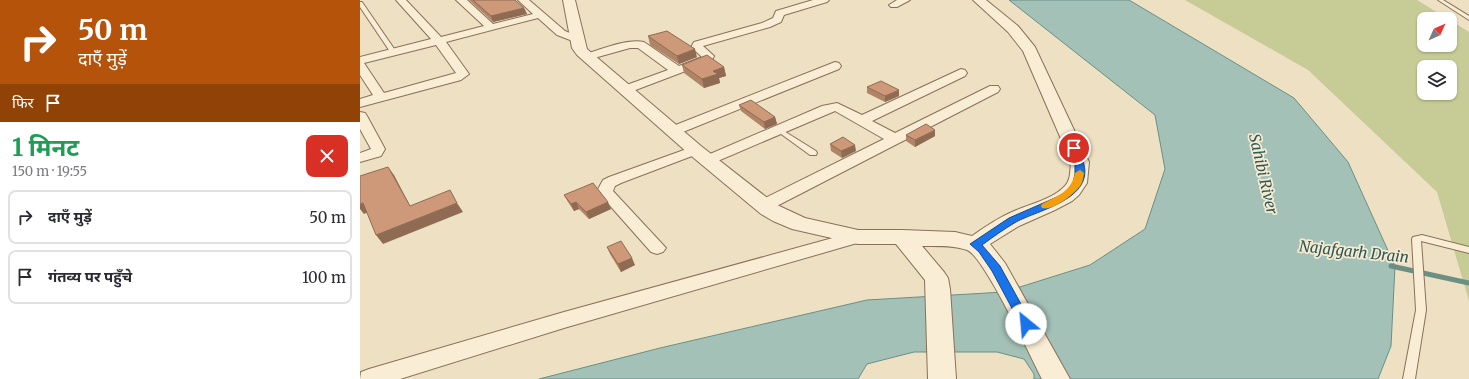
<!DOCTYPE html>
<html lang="hi">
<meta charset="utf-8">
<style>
body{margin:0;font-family:Merriweather,"Noto Sans Devanagari",serif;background:#f2f2f3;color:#2b2b33;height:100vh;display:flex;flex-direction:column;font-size:15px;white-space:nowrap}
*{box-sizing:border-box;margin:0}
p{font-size:13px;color:#7c7c81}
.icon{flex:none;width:22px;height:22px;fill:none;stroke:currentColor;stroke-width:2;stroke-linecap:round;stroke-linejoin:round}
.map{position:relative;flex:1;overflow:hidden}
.side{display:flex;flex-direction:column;background:#fff;width:360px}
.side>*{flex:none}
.guide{background:#b45309;color:#fff;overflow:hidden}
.needle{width:26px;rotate:45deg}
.buttons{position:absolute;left:1057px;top:12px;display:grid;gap:8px}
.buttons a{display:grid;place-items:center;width:40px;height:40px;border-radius:8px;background:#fff;box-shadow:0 1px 3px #0004;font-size:20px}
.pin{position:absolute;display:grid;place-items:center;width:34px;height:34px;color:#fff;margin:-17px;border:2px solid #fff;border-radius:50%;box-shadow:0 1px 4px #0007}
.me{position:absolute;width:44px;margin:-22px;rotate:332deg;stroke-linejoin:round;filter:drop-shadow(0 0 3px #0008)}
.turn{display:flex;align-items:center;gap:14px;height:84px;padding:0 12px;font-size:18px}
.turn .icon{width:52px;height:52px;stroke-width:2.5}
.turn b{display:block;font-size:28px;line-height:34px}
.then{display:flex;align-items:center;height:38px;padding:0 12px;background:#0003;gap:8px;font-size:15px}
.round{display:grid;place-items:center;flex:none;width:42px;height:42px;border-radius:8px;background:#f2f2f3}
.overview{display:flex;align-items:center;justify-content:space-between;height:68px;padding:0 12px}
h1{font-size:24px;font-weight:700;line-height:30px;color:#1e9e55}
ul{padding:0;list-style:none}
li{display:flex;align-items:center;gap:12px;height:54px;margin:0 8px 6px;padding:0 4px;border:2px solid #e1e1e2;border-radius:8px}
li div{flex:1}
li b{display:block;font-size:15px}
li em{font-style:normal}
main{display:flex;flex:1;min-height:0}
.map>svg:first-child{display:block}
.green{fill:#c7cc96;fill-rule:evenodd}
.water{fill:#a4c1b8;stroke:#6b8f85}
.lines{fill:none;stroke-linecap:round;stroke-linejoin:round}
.stream{stroke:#6b8f85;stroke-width:5}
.service-casing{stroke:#887159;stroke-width:2}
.minor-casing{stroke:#887159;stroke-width:2}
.tertiary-casing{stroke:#887159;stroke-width:2}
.service{fill:#f9edd5;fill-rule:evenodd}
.minor{fill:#f9edd5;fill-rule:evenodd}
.tertiary{fill:#f9edd5;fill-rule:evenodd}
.wall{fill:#b08467}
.shaded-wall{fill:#906b54}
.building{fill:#cd9978;stroke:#906b54}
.route{fill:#1a73e8;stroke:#114b97}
.slow{fill:#f59e0b}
.labels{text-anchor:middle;stroke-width:3.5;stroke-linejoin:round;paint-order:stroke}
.water-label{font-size:15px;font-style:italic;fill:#2d5854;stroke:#f6ead2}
</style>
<main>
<section class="side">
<div class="guide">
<div class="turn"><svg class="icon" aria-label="right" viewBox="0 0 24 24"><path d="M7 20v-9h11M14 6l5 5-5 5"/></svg><div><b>50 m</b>दाएँ मुड़ें</div></div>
<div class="then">फिर<svg class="icon" aria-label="arrive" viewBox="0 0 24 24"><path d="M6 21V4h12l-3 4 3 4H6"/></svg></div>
</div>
<div class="overview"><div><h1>1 मिनट</h1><p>150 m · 19:55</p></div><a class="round" style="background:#d93025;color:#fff"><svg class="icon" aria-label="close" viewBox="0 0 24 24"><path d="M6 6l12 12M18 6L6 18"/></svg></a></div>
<ul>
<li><svg class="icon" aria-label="right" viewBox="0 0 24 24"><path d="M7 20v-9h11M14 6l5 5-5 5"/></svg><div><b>दाएँ मुड़ें</b></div><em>50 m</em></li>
<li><svg class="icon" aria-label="arrive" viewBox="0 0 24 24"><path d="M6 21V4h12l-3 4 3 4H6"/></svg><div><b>गंतव्य पर पहुँचे</b></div><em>100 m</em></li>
</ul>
</section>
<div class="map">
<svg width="1109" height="379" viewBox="0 0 1109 379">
<rect width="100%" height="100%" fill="#eee0c2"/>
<path class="green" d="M 825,0 L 1057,0 L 1088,19 L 1064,19 L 1064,45 L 1090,45 L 1090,20 L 1109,32 L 1109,301 L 1077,192 L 948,70 ZM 1064,67 L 1090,67 L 1090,93 L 1064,93 Z"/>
<polygon class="water" points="649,0 769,0 934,98 988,162 1035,266 1031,346 1018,379 674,379 674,374 664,359 637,352 554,352 507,364 498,379 179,379 300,348 507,300 644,292 730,265 785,229 805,169 795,115"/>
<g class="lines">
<polyline class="stream" points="1031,266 1109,283"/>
<defs>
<g id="service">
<polygon points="1078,0 1083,0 1109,16 1109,20"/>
<polygon points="0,2 2,2 37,53 36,54 31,53 0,7"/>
<polygon points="419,128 456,151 457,153 456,155 450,155 417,131 415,130"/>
<polygon points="1062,235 1109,247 1109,253 1061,241 1066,310 1055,379 1043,379 1056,310 1052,239 1053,237"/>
</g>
<g id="minor">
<path d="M 36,0 L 46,0 L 81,37 L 124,26 L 96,0 L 107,0 L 133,24 L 173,14 L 158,0 L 169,0 L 205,31 L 222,38 L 224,40 L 218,43 L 197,35 L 178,18 L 86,42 L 109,74 L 101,80 L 0,107 L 0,99 L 13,95 L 0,75 L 0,57 L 71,39 ZM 76,45 L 96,73 L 24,93 L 4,63 Z"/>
<path d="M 453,0 L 469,0 L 467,2 L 424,15 L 421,22 L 410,27 L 343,46 L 354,56 L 352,61 L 265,94 L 261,93 L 259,90 L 261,87 L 308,70 L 278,48 L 270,48 L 227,60 L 223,59 L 221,57 L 223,55 C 239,50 268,38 284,42 L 319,66 L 342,57 L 331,47 L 334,42 L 402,23 L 413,18 L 416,11 Z"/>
<polygon points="537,0 550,0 537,7 531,7 529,5"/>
<polygon points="475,62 479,63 481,66 479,69 318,134 313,135 308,134 306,131 308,128"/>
<polygon points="601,69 605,70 607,73 605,76 512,121 535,133 630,86 638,86 640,89 638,92 409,210 403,211 397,210 395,206 397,202 524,139 475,111 353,163 348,165 343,163 340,160 343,157 462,106 477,103 502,115"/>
<polygon points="0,112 5,113 7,116 25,149 21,156 0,162 0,153 11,149 0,129"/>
<polygon points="335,146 340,147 342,150 340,153 261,183 255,186 253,191 306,248 303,252 297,254 291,252 237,191 243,180 249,177"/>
<polygon points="498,231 504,233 507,237 504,241 204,328 40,379 0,379 1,372 9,369 204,312"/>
</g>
<path id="tertiary" d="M 203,0 L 215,0 L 227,49 L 341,146 L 415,204 L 445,218 L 498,230 L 542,230 L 595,232 L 612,236 C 625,227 638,218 652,212 C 669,204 692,200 705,186 C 711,180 710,170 711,162 L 663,51 L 648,32 L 613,0 L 626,0 L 658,26 L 675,47 L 729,162 L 727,183 L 719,195 L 712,201 L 695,210 L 659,226 L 630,244 L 645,263 L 710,379 L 682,379 C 671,358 624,256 607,250 C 594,245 576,246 562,246 L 584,272 L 588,278 L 590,289 L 596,379 L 568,379 L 565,280 L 536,244 L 498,244 L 432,229 L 413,221 L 401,214 L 329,154 L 217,55 L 212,48 Z"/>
</defs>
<use href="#service" class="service-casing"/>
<use href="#minor" class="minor-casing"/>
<use href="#tertiary" class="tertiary-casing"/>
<use href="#service" class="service"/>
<use href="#minor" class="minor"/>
<use href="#tertiary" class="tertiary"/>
</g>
<g class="wall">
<polygon points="109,0 155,0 164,8 167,14 133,22"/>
<polygon points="288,36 337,57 319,64 290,45"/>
<polygon points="322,65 364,67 366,76 359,78 360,83 344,88 324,73"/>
<polygon points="507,87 539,96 525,102 507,93"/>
<polygon points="379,105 415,117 417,124 405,129 381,111"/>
<polygon points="546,135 575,136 555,147 546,141"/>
<polygon points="470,144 496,151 482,158 471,151"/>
<polygon points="204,195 251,209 229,219 219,209 214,211 208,202"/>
<polygon points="247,247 275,265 261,272 250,254"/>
</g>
<g class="shaded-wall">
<polygon points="164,8 167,14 133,22 131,16"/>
<polygon points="335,49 337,57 319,64 317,56"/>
<polygon points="364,67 366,76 359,78 360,83 344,88 342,79 353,71"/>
<polygon points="539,90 539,96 525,102 525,96"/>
<polygon points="415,117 417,124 405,129 404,122"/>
<polygon points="575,130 575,136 555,147 555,140"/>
<polygon points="495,145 496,151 482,158 481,151"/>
<polygon points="28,167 34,175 55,215 50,206"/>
<polygon points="216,202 219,209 214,211 211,204"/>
<polygon points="248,202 251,209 229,219 226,212"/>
<polygon points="3,203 9,212 4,214 0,209 0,204"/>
<polygon points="97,203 103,212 23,244 16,235"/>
<polygon points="272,258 275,265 261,272 258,264"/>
</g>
<g class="building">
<polygon points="113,0 155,0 164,8 131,16"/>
<polygon points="307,31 335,49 317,56 288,36"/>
<polygon points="347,55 364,67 353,71 358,74 342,79 322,65"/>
<polygon points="521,81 539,90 525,96 507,87"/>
<polygon points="391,100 415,117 404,122 379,105"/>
<polygon points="566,124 575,130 555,140 546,135"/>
<polygon points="483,137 495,145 481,151 470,144"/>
<polygon points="28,167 50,206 90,190 97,203 16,235 3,203 0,204 0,176"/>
<polygon points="233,183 248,202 226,212 216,202 211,204 204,195"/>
<polygon points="261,241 272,258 258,264 247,247"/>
</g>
<path class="route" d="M 714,146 C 719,147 722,156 723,161 C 736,199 678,210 656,222 C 644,229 633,237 622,245 L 640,266 L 672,324 L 671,327 L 666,329 L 662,327 L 632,271 L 619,252 L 610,244 L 649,218 L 697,197 L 706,192 L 713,183 L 715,174 L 715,162 L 710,148 Z"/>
<path class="slow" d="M 720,170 L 724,173 C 723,177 723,182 720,186 C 714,194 693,211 682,208 L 681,206 L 682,204 C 699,195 711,192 715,173 Z"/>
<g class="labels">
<g class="water-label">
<text transform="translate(903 174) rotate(77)" y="5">Sahibi River</text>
<text transform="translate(994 252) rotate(6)" y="5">Najafgarh Drain</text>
</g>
</g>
</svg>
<div class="buttons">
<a><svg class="needle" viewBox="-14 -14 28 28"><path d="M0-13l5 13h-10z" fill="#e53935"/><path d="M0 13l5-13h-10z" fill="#7c7c81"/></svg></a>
<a><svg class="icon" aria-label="layers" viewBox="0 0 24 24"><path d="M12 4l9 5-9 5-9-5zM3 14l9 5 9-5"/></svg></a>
</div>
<div class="pin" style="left:714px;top:148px;background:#d93025"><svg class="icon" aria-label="arrive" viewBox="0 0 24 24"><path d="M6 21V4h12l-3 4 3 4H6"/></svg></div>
<svg class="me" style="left:666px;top:324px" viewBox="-20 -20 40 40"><circle r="19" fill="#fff"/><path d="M0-13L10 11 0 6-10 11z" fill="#1a73e8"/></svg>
</div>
</main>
